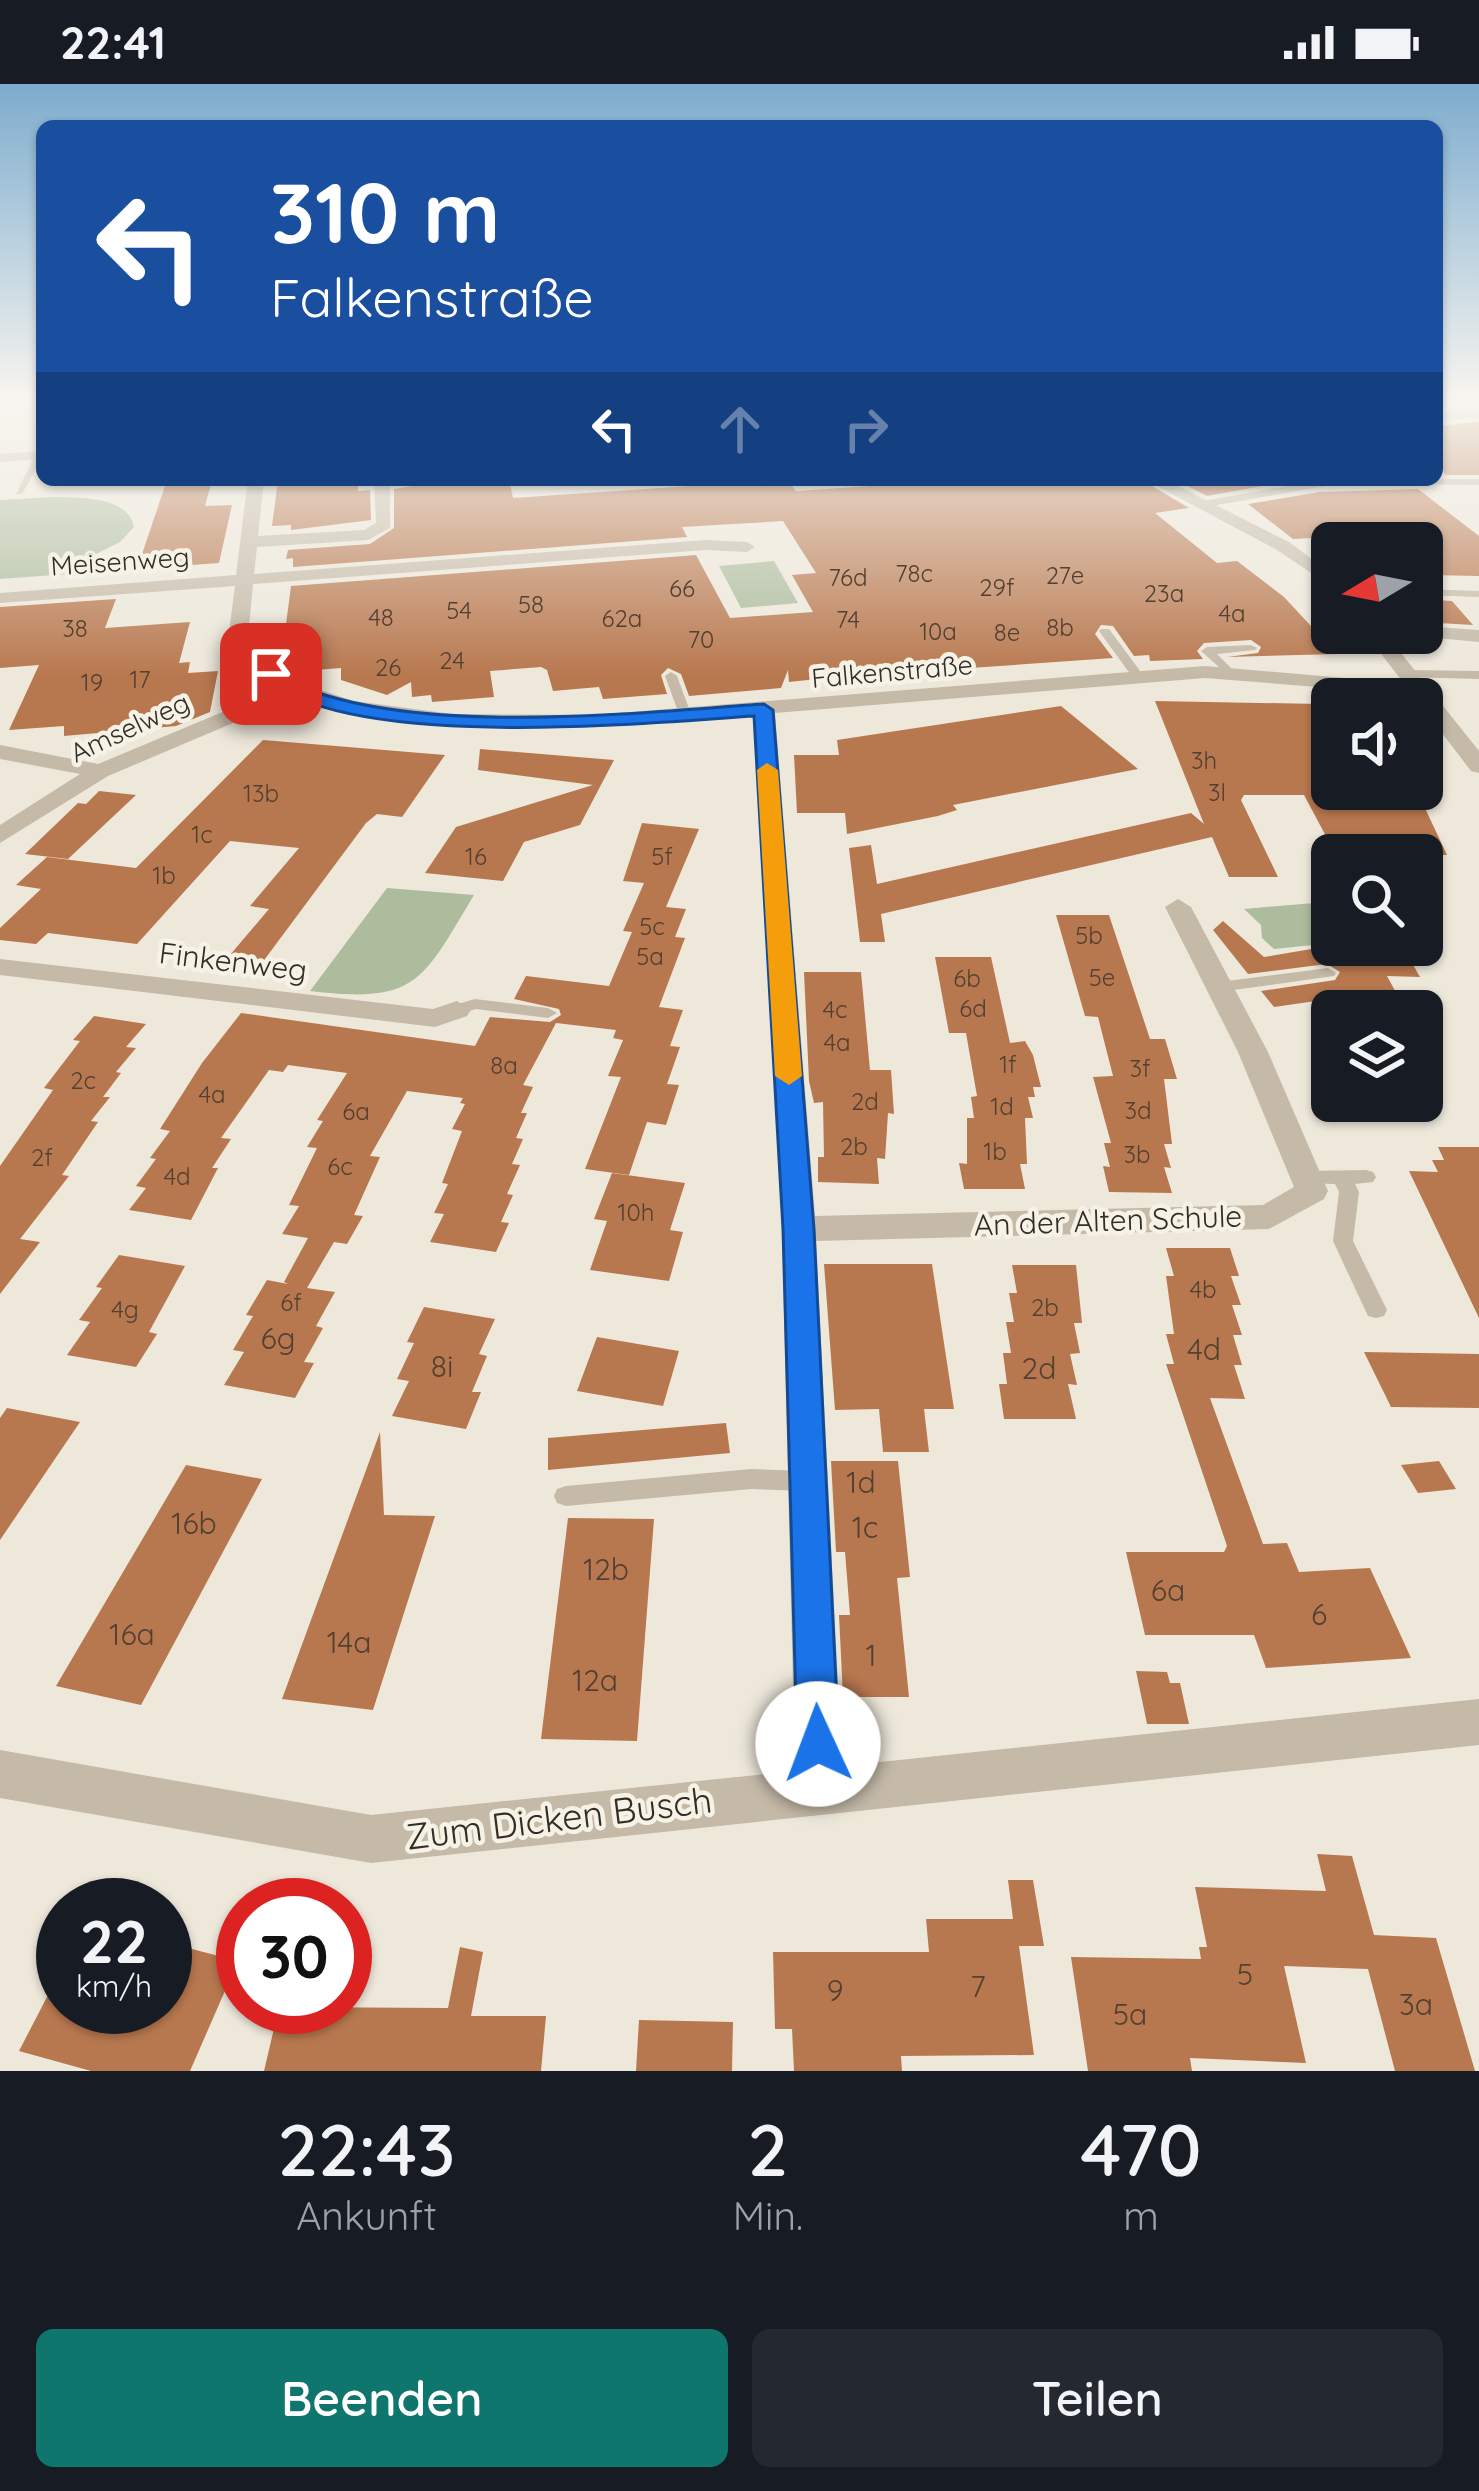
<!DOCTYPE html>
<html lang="de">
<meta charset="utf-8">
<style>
body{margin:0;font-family:Quicksand,sans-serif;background:#242831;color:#f1f3f6;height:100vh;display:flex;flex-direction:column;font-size:45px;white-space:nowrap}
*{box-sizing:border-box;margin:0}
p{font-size:39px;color:#9ea1a6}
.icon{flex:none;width:66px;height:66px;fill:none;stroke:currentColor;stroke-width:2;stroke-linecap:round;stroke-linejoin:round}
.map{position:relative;height:1987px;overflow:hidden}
.panel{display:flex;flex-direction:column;background:#171b24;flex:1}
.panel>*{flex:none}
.banner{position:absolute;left:36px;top:36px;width:1407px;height:366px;border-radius:18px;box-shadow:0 3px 9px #0004;background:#1a4fa0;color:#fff;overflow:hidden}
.needle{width:78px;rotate:260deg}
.tools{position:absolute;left:1311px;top:438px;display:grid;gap:24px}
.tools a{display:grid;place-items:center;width:132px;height:132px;border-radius:18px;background:#171b24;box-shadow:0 3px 9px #0004;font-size:60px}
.speed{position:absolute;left:36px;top:1794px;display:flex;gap:24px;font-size:60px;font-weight:700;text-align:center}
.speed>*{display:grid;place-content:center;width:156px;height:156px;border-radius:50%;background:#171b24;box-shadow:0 3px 9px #0004;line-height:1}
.speed small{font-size:30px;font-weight:400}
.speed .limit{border:18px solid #d22;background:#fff;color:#111}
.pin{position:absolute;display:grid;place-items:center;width:102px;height:102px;color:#fff;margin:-51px;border-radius:24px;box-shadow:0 6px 18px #0006}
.me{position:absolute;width:132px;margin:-66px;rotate:358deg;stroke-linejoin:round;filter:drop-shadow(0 0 9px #0008)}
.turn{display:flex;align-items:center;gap:42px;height:252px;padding:0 36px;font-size:54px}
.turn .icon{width:156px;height:156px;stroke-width:2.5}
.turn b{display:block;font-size:84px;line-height:102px}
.lanes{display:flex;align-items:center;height:114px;padding:0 36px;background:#0003;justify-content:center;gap:60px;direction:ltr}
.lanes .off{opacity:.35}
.eta{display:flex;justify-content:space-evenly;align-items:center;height:204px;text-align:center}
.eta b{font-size:72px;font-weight:600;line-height:84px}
.cta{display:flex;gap:24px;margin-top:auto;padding:24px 36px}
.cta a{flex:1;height:138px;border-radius:18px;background:#0f766e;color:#fff;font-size:48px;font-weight:600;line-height:138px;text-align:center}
.cta a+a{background:#242831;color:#f1f3f6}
.status{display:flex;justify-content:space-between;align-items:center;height:84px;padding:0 60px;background:#171b24;direction:ltr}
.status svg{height:33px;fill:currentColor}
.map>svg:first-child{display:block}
.green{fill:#adbc9d}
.building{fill:#b8784f}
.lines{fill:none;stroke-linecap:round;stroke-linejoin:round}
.service{fill:#c5baa8;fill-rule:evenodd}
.minor{fill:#c5baa8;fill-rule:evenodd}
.tertiary{fill:#c5baa8;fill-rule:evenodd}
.route{fill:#1a73e8;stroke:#114b97;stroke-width:3}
.slow{fill:#f59e0b}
.labels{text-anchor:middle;stroke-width:9;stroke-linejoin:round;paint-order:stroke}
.number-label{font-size:24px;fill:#544031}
.far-street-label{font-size:27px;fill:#332d27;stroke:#f7f2e6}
.street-label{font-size:30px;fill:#332d27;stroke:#f7f2e6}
.near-number-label{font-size:30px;fill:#544031}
.near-street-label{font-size:36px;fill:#332d27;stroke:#f7f2e6}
</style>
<div class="status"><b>22:41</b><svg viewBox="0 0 49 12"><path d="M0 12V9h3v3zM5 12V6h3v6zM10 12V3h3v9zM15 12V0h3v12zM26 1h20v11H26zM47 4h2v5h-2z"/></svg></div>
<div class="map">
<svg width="1479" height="1987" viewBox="0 0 1479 1987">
<rect width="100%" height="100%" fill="#eee8db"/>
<g class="green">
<path d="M 55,413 C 81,414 128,412 134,443 L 120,458 L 88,474 L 82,489 L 0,495 L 0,416 Z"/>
<polygon points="774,477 798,519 741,524 719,482"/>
<path d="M 387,804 L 474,811 C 422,897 418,920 310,907 Z"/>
<polygon points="1314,819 1332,859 1274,865 1262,854 1261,841 1244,825"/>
</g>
<g class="building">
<polygon points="1479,338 1479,391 1446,391 1437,379 1437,342"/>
<polygon points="167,396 212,396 205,422 232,421 219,479 137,485"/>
<polygon points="278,396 358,396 358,407 370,406 371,436 291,446 291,441 272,442"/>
<polygon points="451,396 509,396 513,414 764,397 790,399 796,407 886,401 881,396 1142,396 1189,424 1155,429 1217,479 1237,477 1284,513 1337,570 1227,573 1258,569 1261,563 1251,556 1204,559 1197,567 1203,575 1150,577 1149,571 1134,572 1113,542 1101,541 1095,550 1113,574 970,584 966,579 789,598 788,586 781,604 689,612 681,590 668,584 661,591 667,610 603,615 599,603 553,607 547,586 541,583 490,587 494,613 432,618 431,611 412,613 411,598 387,611 341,596 341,584 303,587 300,547 285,548 291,502 696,471 730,534 813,528 792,491 816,489 783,437 682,443 687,453 293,483 293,474 286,475 288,466 370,460 394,444 394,405"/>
<polygon points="1176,396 1279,396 1279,399 1207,412"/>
<polygon points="1418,405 1479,452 1479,492 1429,491 1438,501 1422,501 1422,448 1293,455 1248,420 1320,408"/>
<polygon points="116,515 105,544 190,538 179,579 190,578 188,589 218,587 210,628 176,642 64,652 64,642 9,646 39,581 0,584 0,523"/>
<polygon points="1422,515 1452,517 1473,541 1422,538"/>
<polygon points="1155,617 1320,620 1332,640 1332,705 1416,705 1447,771 1336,771 1304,711 1244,711 1241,716 1278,793 1229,793 1212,753 881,830 885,858 860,858 849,764 871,761 877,800 1191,729 1204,740"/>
<polygon points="1061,622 1138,685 953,721 957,726 938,732 847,750 845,729 797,729 794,671 839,671 837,656"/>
<polygon points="263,656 445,671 402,733 377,730 366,739 259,883 224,878 269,825 250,822 299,764 230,757 137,860 48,849 36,860 0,856 0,844 41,805 16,801 47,773 136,784"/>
<polygon points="480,665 614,676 580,741 524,758 503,797 425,789 456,743 593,701 478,686"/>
<polygon points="99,707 136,711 68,775 25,770 78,719 86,720"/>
<polygon points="642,739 699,745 666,823 686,825 675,853 685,854 659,923 683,926 670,962 680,963 667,1000 679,1001 666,1041 647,1038 629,1091 585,1085 621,993 608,992 623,956 613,954 616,946 556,939 523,1001 533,1003 521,1029 527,1029 516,1054 523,1055 512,1080 520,1081 507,1110 513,1111 501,1138 509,1139 496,1168 430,1158 444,1130 434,1129 448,1100 442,1099 462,1047 452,1045 465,1020 460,1019 463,1014 407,1007 370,1072 380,1073 354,1131 363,1132 347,1160 334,1158 307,1204 335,1208 316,1242 323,1244 304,1278 314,1279 295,1314 224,1301 244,1268 233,1266 253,1232 246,1231 267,1196 288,1200 284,1198 308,1154 282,1150 299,1122 289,1121 317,1064 307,1063 323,1037 317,1036 347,989 288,981 283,988 269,986 221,1054 231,1055 212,1084 218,1084 191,1136 129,1126 146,1104 136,1102 156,1075 150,1074 170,1047 160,1045 202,979 241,929 475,962 490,933 550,938 561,931 559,925 514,915 526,892 609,902 632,848 623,847 644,799 623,797"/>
<polygon points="1056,831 1109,831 1150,955 1165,955 1177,995 1164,995 1172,1060 1164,1060 1171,1084 1164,1083 1172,1109 1109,1108 1103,1082 1110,1083 1104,1059 1111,1059 1093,993 1113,992 1098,933 1085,932"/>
<polygon points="1223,837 1264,873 1335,861 1402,861 1420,893 1387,892 1406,927 1343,927 1337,914 1274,923 1261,907 1335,896 1340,888 1327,880 1248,890 1213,846"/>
<polygon points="935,873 991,873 1010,959 1025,957 1033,971 1041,1003 1033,1003 1035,1013 1028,1013 1033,1034 1025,1034 1027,1080 1020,1080 1025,1105 964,1105 959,1079 967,1080 967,1034 974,1034 971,1013 977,1012 966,949 949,949"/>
<polygon points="804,888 861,888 870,986 891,986 894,1030 888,1029 885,1075 877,1074 879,1100 818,1098 818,1073 824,1073 823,1018 814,1019 809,997"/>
<polygon points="94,932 146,940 126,963 136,964 116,988 121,989 103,1013 110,1013 91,1037 98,1038 62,1091 69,1092 20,1155 40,1158 0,1210 0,1082 53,1006 44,1004 80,957 73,956"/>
<polygon points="1438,1063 1479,1063 1479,1234 1409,1087 1438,1088 1432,1076 1444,1076"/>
<polygon points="612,1089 685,1099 670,1146 683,1148 669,1197 590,1186 607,1137 594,1135"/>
<polygon points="1166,1164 1230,1164 1239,1192 1231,1192 1241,1221 1232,1221 1242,1251 1233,1251 1242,1281 1234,1281 1245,1315 1210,1314 1263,1460 1287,1459 1299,1488 1370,1484 1411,1574 1266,1584 1254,1551 1145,1551 1126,1468 1224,1468 1227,1462 1166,1280 1174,1280 1166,1250 1174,1250 1166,1192 1174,1192"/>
<polygon points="119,1171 185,1182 149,1248 157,1250 136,1283 67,1271 90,1238 79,1236 102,1204 96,1203"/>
<polygon points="824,1180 932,1180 954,1325 924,1325 929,1368 883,1368 879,1325 835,1326"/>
<polygon points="1012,1181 1076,1181 1082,1239 1074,1239 1080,1269 1070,1270 1077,1301 1068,1300 1076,1335 1004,1335 999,1300 1007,1300 1003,1269 1011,1269 1006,1238 1014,1238 1009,1209 1017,1209"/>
<polygon points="424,1223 495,1235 479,1270 487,1272 472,1308 481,1308 466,1345 392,1332 409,1297 397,1295 414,1259 407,1258"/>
<polygon points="597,1253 679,1267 663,1322 577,1307"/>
<polygon points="1364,1268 1479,1270 1479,1324 1391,1323"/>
<polygon points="7,1324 80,1338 0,1456 0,1334"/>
<polygon points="726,1339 730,1369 548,1386 548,1354"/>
<polygon points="380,1348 384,1431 435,1432 373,1626 282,1615"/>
<polygon points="831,1377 898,1377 910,1493 897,1494 909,1613 843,1613 839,1531 850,1531 845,1468 836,1468"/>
<polygon points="1439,1377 1456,1405 1418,1409 1401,1381"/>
<polygon points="186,1381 262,1395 141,1621 56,1602"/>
<polygon points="568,1434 654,1435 637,1657 541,1655"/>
<polygon points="1136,1587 1167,1588 1170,1599 1180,1599 1189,1640 1147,1640"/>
<polygon points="1317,1770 1352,1772 1374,1851 1436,1854 1475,1987 1395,1987 1368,1885 1284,1882 1306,1979 1190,1974 1192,1987 1088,1987 1071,1873 1201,1875 1199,1863 1207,1863 1195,1803 1326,1807"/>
<polygon points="1008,1796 1033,1796 1044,1862 1019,1862 1034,1971 901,1972 902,1987 794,1987 792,1945 775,1945 773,1868 929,1868 926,1835 1013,1835"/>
<polygon points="165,1858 238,1877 190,1987 91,1987 19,1967 63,1882 63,1923 165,1923"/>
<polygon points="460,1863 483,1868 471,1932 546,1932 541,1987 264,1987 279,1923 448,1924"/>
<polygon points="639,1936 733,1938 732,1987 636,1987"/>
</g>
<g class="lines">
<g class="service">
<polygon points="36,369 42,369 42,374 22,410 16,410"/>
<polygon points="1479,395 1479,401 1352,399 1347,396"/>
<polygon points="1422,505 1479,507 1479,513 1422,511"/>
<polygon points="1101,545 1109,545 1146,595 1144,598 1136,598 1099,547"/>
<polygon points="1251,561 1257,564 1255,566 1217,570 1235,588 1229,592 1201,567 1207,563"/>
<polygon points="1407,586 1479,587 1479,595 1403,593 1401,590"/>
<polygon points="671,588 677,592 691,630 689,633 679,630 665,592"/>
<polygon points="1328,884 1336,889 1334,892 1219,908 1211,903 1219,898"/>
<polygon points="475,915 548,924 557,929 548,934 476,925 457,931 448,926 451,922"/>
<polygon points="1366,1086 1373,1088 1376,1093 1373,1098 1355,1100 1359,1108 1353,1157 1387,1226 1384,1232 1376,1234 1368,1232 1333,1157 1339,1108 1335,1100 1299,1099 1296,1094 1299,1089 1306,1087"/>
<polygon points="751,1385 808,1387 816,1390 820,1397 816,1404 808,1407 751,1405 566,1422 557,1419 554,1412 557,1405 566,1402"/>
</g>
<g class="minor">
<polygon points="1479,325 1479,333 1437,338 1437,330"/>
<polygon points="42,367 42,375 0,378 0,370"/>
<path d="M 248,396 L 264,396 L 258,452 L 364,446 L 376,439 L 374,396 L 390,396 L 390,444 L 368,456 L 257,463 L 254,490 L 706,456 L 747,458 L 755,463 L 747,468 L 706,466 L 253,500 L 248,554 L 273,581 L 311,603 L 354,617 L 452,630 L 592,631 L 1205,582 L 1425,601 L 1425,609 L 1418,611 L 1205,594 L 775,629 L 815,1132 L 1263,1121 L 1294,1103 L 1238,968 L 1165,823 L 1178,815 L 1191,823 L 1268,968 L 1328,1107 L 1324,1115 L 1269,1145 L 816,1157 L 842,1682 L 1479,1615 L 1479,1661 L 371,1779 L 0,1714 L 0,1666 L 371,1731 L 795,1687 L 782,1145 L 754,630 C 601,643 445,661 297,612 L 108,692 L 0,759 L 0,741 L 80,690 L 0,675 L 0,661 L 98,680 L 282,603 L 259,590 L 228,555 L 235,502 L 0,519 L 0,509 L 236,491 Z"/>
<polygon points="1321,396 1360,396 1200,424 1192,419"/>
<polygon points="1422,542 1479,546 1479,558 1415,552 1422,549"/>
<polygon points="0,875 433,925 457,917 471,926 467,932 435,943 0,891"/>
</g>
<g class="tertiary">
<polygon points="1146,396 1166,396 1289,458 1332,490 1332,503 1277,466"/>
<polygon points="1365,549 1385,549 1479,667 1479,689 1471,687 1422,623 1422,615 1416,615"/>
</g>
</g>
<linearGradient id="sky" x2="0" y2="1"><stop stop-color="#7dacce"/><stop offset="0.53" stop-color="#f7f5ef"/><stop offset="1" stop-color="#f7f5ef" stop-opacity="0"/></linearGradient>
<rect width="1479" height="592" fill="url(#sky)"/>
<path class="route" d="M 271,584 C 282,588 291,598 302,603 C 424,652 632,629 764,620 L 773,626 L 814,1145 L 839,1660 L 833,1675 L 818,1681 L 803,1675 L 797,1660 L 783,1145 L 754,632 C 646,639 338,669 261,590 Z"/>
<polygon class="slow" points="767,679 778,686 802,992 789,1001 775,992 757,686"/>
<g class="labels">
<g class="number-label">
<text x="914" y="498">78c</text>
<text x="1065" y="500">27e</text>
<text x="848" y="502">76d</text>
<text x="997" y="512">29f</text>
<text x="682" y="513">66</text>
<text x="1164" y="518">23a</text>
<text x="531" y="529">58</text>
<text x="459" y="535">54</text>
<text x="1232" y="538">4a</text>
<text x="381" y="542">48</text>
<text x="622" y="543">62a</text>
<text x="848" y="544">74</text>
<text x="1060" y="552">8b</text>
<text x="75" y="553">38</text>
<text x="938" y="556">10a</text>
<text x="1007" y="557">8e</text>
<text x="701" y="564">70</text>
<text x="452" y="585">24</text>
<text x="388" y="592">26</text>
<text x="140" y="604">17</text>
<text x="92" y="607">19</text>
<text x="1204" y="685">3h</text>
<text x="1217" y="717">3l</text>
<text x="261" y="718">13b</text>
<text x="202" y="759">1c</text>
<text x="476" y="781">16</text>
<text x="662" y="781">5f</text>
<text x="164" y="800">1b</text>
<text x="652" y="851">5c</text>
<text x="1089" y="860">5b</text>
<text x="650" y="881">5a</text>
<text x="1102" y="902">5e</text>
<text x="967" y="903">6b</text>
<text x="973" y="933">6d</text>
<text x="835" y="934">4c</text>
<text x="837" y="967">4a</text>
<text x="1008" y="989">1f</text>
<text x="504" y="990">8a</text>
<text x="1140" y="993">3f</text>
<text x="83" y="1005">2c</text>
<text x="212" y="1019">4a</text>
<text x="865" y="1026">2d</text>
<text x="1002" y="1031">1d</text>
<text x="1138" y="1035">3d</text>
<text x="356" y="1036">6a</text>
<text x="854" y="1071">2b</text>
<text x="995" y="1076">1b</text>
<text x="1137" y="1079">3b</text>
<text x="42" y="1082">2f</text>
<text x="340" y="1091">6c</text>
<text x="177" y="1101">4d</text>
<text x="636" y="1137">10h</text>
<text x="1203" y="1214">4b</text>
<text x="291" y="1227">6f</text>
<text x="1045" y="1232">2b</text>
<text x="125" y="1234">4g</text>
</g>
<g class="far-street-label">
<text transform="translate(120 478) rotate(-4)" y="9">Meisenweg</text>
<text transform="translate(892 588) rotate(-5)" y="9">Falkenstraße</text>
<text transform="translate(130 644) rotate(-25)" y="9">Amselweg</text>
</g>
<g class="street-label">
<text transform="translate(233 878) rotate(7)" y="10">Finkenweg</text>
<text transform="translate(1108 1137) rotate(-2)" y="10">An der Alten Schule</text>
</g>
<g class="near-number-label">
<text x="278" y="1265">6g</text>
<text x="1204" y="1276">4d</text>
<text x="442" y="1293">8i</text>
<text x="1039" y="1295">2d</text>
<text x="861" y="1409">1d</text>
<text x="194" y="1450">16b</text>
<text x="865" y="1454">1c</text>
<text x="606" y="1496">12b</text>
<text x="1168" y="1517">6a</text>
<text x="1319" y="1541">6</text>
<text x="132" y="1561">16a</text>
<text x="349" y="1569">14a</text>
<text x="871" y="1582">1</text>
<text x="595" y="1607">12a</text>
<text x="1245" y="1901">5</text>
<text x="978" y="1913">7</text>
<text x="835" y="1917">9</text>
<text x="1416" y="1931">3a</text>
<text x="1130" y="1941">5a</text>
</g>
<g class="near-street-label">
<text transform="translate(559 1734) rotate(-7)" y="13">Zum Dicken Busch</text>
</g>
</g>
</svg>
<div class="tools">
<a><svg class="needle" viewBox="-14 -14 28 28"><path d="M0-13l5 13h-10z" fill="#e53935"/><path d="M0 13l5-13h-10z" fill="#9ea1a6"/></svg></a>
<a><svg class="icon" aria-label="sound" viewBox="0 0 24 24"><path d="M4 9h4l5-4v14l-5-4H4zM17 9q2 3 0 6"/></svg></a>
<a><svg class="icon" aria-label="search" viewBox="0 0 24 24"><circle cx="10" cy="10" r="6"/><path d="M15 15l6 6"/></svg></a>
<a><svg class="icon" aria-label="layers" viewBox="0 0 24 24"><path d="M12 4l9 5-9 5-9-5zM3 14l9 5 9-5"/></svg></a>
</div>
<div class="speed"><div>22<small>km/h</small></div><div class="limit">30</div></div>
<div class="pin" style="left:271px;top:590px;background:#d93025"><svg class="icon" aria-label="arrive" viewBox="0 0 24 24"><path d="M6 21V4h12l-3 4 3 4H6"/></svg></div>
<svg class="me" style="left:818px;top:1660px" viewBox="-20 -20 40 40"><circle r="19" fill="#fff"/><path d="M0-13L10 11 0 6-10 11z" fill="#1a73e8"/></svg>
<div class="banner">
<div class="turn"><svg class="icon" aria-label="left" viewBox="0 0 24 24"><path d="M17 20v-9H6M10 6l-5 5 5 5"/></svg><div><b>310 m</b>Falkenstraße</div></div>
<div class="lanes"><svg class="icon" aria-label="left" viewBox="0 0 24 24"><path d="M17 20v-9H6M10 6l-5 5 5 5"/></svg><svg class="icon off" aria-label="ahead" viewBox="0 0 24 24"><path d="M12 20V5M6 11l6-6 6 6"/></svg><svg class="icon off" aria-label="right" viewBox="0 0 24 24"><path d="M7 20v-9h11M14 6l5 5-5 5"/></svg></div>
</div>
</div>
<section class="panel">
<div class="eta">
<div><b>22:43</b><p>Ankunft</p></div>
<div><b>2</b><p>Min.</p></div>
<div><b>470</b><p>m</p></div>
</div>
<div class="cta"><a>Beenden</a><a>Teilen</a></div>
</section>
